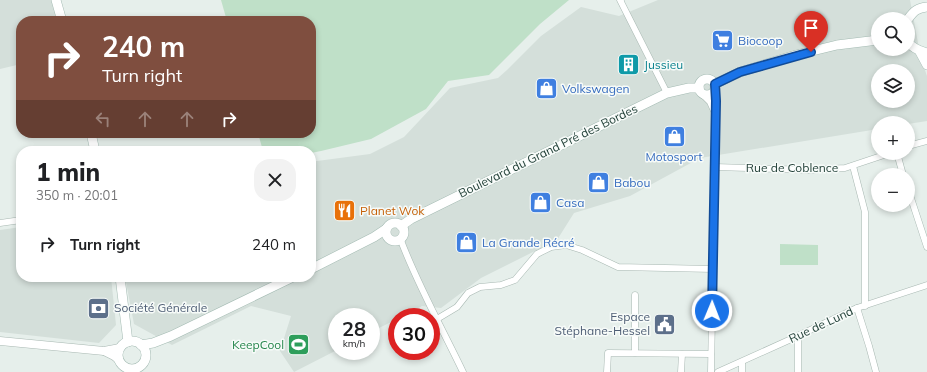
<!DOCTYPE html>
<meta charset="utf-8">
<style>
body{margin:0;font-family:Mulish,sans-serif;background:#f2f2f2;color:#202124;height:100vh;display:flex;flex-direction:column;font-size:15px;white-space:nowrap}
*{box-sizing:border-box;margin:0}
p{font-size:13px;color:#757577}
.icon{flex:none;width:22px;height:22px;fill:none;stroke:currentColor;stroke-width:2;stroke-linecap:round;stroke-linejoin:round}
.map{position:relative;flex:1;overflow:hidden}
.details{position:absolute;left:16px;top:146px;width:300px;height:136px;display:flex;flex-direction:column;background:#fff;border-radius:16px;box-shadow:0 2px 6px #0003}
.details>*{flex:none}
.top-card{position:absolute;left:16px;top:16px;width:300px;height:122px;border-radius:16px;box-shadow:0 2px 6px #0003;background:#7f4e3f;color:#fff;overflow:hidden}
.controls{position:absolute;left:871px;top:12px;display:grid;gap:8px}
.controls a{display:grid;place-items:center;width:44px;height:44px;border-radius:50%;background:#fff;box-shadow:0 2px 6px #0003;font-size:20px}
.speed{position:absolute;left:328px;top:308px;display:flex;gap:8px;font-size:20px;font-weight:700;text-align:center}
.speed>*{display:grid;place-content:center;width:52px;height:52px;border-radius:50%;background:#fff;box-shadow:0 2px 6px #0003;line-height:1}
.speed small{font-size:10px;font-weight:400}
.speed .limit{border:6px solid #d22;background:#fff;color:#111}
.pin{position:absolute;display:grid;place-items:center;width:34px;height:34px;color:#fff;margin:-41px -17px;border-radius:50% 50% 50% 0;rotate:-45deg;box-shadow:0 0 4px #0007}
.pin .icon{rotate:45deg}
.me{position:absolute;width:44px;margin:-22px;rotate:1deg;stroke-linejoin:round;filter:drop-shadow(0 0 3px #0008)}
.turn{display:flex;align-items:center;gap:14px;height:84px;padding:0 20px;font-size:18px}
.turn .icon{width:52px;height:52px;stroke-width:2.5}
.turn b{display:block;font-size:28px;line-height:34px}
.lanes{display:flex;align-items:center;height:38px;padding:0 20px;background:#0003;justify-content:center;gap:20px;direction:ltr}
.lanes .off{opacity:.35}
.round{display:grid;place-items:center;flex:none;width:42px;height:42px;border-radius:16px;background:#f2f2f2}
.overview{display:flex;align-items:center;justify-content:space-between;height:68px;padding:0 20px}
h1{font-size:24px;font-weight:800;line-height:30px}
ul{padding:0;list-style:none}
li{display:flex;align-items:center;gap:12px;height:60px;padding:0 20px}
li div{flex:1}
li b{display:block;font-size:15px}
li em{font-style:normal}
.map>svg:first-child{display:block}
.built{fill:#d4dfda;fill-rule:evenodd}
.green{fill:#bfe0c8}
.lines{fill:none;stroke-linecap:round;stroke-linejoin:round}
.minor-casing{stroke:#a8b8b2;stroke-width:7}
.tertiary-casing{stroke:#a8b8b2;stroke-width:9}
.secondary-casing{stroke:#a4bbb3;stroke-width:10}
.minor{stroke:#fff;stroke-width:6}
.tertiary{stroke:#fff;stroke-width:8}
.secondary{stroke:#fff;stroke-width:9}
.route-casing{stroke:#114b97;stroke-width:10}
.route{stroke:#1a73e8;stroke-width:7}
.labels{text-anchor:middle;stroke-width:3;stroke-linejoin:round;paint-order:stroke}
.shop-label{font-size:12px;fill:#366cbe;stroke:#f7fbf9;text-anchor:start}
.culture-label{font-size:12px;fill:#0d838f;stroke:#f7fbf9;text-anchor:start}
.street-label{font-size:12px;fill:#24423a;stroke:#f7fbf9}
.food-label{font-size:12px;fill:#c56008;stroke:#f7fbf9;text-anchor:start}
.service-label{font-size:12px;fill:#4e5e75;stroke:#f7fbf9;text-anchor:start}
.leisure-label{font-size:12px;fill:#27864d;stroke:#f7fbf9;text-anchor:end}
</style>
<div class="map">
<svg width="927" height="372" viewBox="0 0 927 372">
<rect width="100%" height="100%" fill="#e6efeb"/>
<g class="built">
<polygon points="0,0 51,0 54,4 58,21 21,21 21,64 0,69"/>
<path d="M 658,0 L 910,0 L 921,59 L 927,76 L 927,121 L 908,124 L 908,123 L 878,123 L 878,129 L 700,158 L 630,196 L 574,213 L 557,240 L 481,278 L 441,308 L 422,306 L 401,317 L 397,317 L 397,319 L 371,332 L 371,317 L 337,317 L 337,350 L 294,372 L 280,351 L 291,316 L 251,306 L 172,345 L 134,324 L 125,277 L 311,277 L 311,161 L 317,161 L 370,154 L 404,137 L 450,88 L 498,78 L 507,70 L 541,36 L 581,7 L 619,16 ZM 878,19 L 908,19 L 908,49 L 878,49 ZM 878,71 L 908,71 L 908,101 L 878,101 Z"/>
<polygon points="21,227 21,277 111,277 116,325 99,343 0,332 0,230"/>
</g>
<g class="green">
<polygon points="221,0 569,0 540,24 489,75 448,81 426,109 371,139 321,151 311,153 311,151 263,151 258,133 311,133 311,21 227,21"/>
<polygon points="780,244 818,245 818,265 780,265"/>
</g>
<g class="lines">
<defs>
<g id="minor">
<polyline points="621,0 620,0 667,93"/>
<polyline points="702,94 710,102 715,113"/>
<polyline points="908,146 927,141"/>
<polyline points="897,153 903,175"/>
<polyline points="853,166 865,212 865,306"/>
<polyline points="715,167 809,170 845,168 890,153"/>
<polyline points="908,189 927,247"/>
<polyline points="0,223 21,220"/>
<path d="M 400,238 C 417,284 442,328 463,372"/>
<polyline points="857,308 869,346 876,372"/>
<polyline points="437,319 457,307 468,293 480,287 501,285 515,280 537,254 551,247 566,245 582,250 618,267 713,269"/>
<polyline points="798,336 798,372"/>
<polyline points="635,353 635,295"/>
<polyline points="607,372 608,353 711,354"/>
<polyline points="681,372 682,354"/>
<polyline points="711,372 716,86"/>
<polyline points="718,372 789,340 857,308 927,285"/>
<polyline points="742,372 742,362"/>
</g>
<g id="tertiary">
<polyline points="0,341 104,351 120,348"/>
<polyline points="104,351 114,356 119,360"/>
</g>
<g id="secondary">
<polyline points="56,0 62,21"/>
<path d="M 908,19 C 914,11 917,8 927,7"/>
<path d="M 908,42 C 912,48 920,51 927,53"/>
<polyline points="920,52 927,65"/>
<circle cx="707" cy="87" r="8"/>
<polyline points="715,84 740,72 796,55 837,45 878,40"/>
<polyline points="91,133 95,151"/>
<circle cx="395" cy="232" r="9"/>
<polyline points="401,226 411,219 667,93 689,88 699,88"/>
<polyline points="311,269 374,237 386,229"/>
<polyline points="120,277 128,342"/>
<circle cx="132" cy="355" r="14"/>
<polyline points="141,345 153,343 171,336 293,277"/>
</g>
</defs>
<use href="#minor" class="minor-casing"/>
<use href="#tertiary" class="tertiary-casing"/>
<use href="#secondary" class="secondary-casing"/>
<use href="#minor" class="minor"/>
<use href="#tertiary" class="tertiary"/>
<use href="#secondary" class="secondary"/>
</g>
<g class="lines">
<defs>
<polyline id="route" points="712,311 716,101 715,84 740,72 811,52"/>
</defs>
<use href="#route" class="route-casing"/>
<use href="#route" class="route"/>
</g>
<defs>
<symbol id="supermarket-square" viewBox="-11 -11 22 22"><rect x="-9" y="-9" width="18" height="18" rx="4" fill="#3f7fe0" stroke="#f7fbf9"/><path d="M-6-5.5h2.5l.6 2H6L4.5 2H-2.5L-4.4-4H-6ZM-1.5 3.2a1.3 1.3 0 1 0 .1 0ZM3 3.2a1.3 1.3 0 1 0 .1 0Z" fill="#fff"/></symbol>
<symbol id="building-square" viewBox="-11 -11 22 22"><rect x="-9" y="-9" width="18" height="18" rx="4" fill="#0f9aa8" stroke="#f7fbf9"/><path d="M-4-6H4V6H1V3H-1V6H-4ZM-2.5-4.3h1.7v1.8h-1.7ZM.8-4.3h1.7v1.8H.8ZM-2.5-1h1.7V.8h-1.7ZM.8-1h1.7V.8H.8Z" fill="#fff"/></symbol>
<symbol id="shop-square" viewBox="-11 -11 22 22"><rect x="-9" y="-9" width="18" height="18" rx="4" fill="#3f7fe0" stroke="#f7fbf9"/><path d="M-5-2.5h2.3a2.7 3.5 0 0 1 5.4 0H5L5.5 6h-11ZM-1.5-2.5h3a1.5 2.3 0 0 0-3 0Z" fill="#fff"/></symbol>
<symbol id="restaurant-square" viewBox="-11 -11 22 22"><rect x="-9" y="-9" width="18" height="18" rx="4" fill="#e8710a" stroke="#f7fbf9"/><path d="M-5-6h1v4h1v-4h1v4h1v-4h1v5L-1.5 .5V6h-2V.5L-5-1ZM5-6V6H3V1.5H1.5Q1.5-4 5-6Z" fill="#fff"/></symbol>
<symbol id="bank-square" viewBox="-11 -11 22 22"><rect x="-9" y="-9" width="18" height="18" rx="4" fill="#5c6f8a" stroke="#f7fbf9"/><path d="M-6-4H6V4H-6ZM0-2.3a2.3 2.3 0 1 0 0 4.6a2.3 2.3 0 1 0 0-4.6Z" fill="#fff"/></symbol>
<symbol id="civic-square" viewBox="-11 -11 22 22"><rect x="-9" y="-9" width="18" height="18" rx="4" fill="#5c6f8a" stroke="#f7fbf9"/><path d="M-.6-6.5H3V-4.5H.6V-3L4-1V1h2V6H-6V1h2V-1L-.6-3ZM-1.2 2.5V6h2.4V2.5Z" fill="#fff"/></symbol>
<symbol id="stadium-square" viewBox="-11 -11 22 22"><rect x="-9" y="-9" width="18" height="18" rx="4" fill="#2e9e5b" stroke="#f7fbf9"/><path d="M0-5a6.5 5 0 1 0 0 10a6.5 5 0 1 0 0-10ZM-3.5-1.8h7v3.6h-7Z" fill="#fff"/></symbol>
</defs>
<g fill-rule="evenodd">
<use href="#supermarket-square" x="710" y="28" width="25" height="25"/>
<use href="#building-square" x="616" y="52" width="25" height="25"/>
<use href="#shop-square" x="534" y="76" width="25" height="25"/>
<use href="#shop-square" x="662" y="124" width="25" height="25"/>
<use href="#shop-square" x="586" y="170" width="25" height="25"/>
<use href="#shop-square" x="528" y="190" width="25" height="25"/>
<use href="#restaurant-square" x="332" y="198" width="25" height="25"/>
<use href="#shop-square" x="454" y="230" width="25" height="25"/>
<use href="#bank-square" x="86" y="296" width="25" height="25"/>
<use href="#civic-square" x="652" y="312" width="25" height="25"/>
<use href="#stadium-square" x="286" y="332" width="25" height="25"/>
</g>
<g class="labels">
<g class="shop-label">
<text x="738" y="45">Biocoop</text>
<text x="562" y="93">Volkswagen</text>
<text x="674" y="161" text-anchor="middle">Motosport</text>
<text x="614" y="187">Babou</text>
<text x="556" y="207">Casa</text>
<text x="482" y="247">La Grande Récré</text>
</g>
<g class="culture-label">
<text x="644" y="69">Jussieu</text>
</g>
<g class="street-label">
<text transform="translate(548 151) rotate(-26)" y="4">Boulevard du Grand Pré des Bordes</text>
<text x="792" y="172">Rue de Coblence</text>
<text transform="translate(821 325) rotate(-25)" y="4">Rue de Lund</text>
</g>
<g class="food-label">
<text x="360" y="215">Planet Wok</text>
</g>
<g class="service-label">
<text x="114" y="312">Société Générale</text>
<text x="650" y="321" text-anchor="end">Espace<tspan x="650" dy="14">Stéphane-Hessel</tspan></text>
</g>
<g class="leisure-label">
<text x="284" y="349">KeepCool</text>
</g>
</g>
</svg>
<div class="controls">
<a><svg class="icon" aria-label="search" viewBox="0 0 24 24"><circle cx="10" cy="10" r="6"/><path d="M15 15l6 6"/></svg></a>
<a><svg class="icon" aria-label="layers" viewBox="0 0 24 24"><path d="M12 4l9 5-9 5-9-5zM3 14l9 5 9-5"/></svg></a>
<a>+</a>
<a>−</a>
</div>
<div class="speed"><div>28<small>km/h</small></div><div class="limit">30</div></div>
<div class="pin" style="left:811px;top:52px;background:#d93025"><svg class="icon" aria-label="arrive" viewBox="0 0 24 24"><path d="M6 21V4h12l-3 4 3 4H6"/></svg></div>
<svg class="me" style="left:712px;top:311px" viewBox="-20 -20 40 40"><circle r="17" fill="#1a73e8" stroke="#fff" stroke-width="3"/><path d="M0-11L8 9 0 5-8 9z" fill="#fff"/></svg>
<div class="top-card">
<div class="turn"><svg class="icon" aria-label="right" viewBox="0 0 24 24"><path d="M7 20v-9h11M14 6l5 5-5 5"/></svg><div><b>240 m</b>Turn right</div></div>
<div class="lanes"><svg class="icon off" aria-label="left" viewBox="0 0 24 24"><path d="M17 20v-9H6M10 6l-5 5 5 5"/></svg><svg class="icon off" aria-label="ahead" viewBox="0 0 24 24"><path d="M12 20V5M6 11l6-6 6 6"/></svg><svg class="icon off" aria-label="ahead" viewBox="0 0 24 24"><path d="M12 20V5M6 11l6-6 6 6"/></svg><svg class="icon" aria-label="right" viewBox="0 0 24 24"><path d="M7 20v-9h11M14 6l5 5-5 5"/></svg></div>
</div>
<section class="details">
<div class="overview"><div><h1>1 min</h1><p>350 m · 20:01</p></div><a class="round"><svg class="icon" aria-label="close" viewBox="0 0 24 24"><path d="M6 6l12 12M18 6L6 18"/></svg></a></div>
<ul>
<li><svg class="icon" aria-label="right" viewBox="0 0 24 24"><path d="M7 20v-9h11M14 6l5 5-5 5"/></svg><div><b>Turn right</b></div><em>240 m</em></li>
</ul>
</section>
</div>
